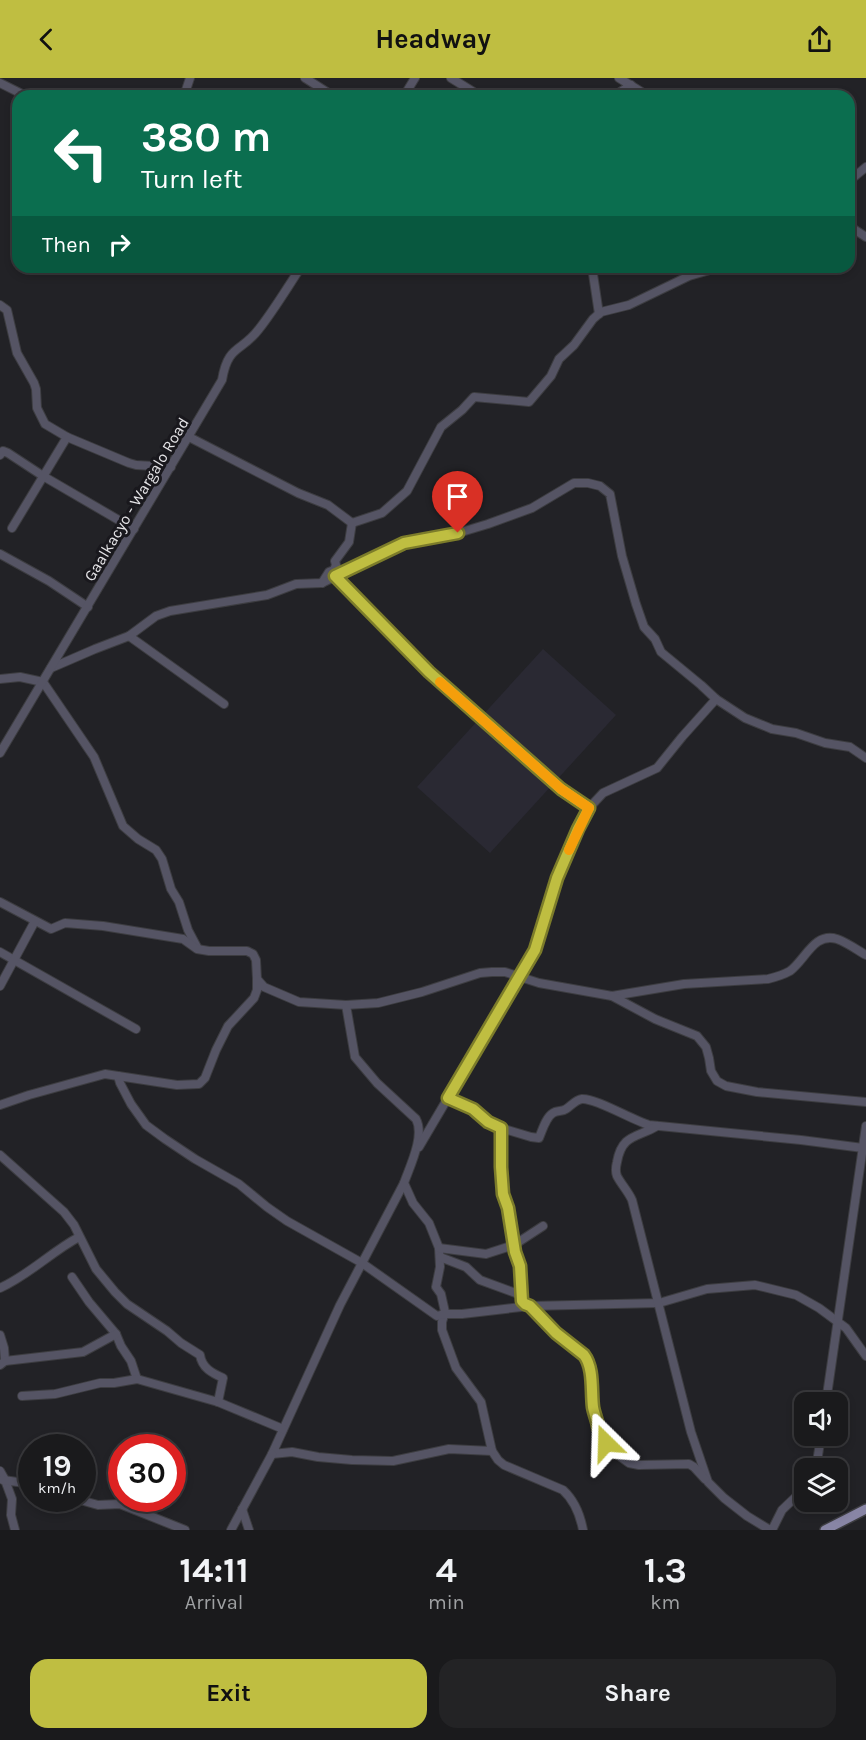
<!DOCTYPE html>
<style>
body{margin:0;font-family:Karla,sans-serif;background:#232325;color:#f1f3f6;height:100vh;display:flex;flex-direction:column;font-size:22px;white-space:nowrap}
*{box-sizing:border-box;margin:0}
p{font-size:20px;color:#9fa1a3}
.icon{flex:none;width:33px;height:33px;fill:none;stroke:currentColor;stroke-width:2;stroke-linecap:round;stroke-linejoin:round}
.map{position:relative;height:1452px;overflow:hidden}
.drawer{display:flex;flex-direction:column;background:#1a1a1c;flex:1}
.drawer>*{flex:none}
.hud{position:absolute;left:12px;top:12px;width:843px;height:183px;border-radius:18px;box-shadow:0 3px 9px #0003,0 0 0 2px #38383b;background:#0b6e4f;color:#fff;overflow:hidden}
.fabs{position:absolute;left:794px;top:1314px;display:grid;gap:12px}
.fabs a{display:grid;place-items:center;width:54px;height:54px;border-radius:12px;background:#1a1a1c;box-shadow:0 3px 9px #0003,0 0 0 2px #38383b;font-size:30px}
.speed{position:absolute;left:18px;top:1356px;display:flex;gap:12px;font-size:30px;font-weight:700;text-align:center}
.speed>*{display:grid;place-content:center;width:78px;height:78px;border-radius:50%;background:#1a1a1c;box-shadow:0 3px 9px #0003,0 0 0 2px #38383b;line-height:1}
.speed small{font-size:15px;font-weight:400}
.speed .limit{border:9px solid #d22;background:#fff;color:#111}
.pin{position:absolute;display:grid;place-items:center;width:51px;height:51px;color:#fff;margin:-62px -26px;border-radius:50% 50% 50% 0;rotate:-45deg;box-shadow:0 0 6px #0007}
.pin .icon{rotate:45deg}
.me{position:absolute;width:66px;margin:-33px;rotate:338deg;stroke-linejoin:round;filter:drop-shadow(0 0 4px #0008)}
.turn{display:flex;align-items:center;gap:21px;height:126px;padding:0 30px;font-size:27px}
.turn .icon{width:78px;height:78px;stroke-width:2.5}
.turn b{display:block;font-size:42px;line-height:51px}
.then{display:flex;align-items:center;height:57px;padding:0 30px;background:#0003;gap:12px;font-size:22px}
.eta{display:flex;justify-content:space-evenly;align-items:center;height:102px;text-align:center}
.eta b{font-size:36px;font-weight:700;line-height:42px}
.cta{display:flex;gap:12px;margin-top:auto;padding:12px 30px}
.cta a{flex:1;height:69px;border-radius:18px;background:#bfbe41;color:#111;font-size:24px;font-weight:700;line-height:69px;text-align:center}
.cta a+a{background:#232325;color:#f1f3f6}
header{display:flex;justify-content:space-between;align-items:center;height:78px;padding:0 30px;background:#bfbe41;color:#111;font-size:27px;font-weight:700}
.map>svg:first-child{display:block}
.built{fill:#2a2933}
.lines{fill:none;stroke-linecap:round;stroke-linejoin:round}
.minor-casing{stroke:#3d3d41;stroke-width:10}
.major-casing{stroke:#3d3d41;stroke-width:12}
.minor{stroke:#555464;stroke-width:8}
.major{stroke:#8885a5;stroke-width:9}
.route-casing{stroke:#7c7c2a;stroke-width:15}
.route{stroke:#bfbe41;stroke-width:10}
.slow{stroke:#f59e0b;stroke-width:10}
.labels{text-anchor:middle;stroke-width:6;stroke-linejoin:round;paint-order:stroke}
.street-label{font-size:16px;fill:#e5e4e7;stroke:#19181d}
</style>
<header><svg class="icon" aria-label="back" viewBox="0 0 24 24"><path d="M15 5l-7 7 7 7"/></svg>Headway<svg class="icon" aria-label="share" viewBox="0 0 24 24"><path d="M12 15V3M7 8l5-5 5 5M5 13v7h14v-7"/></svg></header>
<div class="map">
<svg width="866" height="1452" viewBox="0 0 866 1452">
<rect width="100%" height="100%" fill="#222226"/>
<polygon class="built" points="543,571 616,637 490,775 417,709"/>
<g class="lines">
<defs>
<g id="minor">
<polyline points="305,0 333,18"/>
<polyline points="451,0 480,18"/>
<polyline points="619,0 648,18"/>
<polyline points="0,5 26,18"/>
<polyline points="184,18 190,0"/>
<polyline points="404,18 415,0"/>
<polyline points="614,18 631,7 634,18"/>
<polyline points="849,103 866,89"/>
<polyline points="849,148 866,159"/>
<polyline points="595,189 593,196 599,236"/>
<polyline points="0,227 7,232 17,275 34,305 36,311 37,330 45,346 67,359 129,385 136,387 171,389"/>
<polyline points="189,359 298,415 328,427 352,445"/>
<polyline points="0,377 3,373 8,375 43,398 134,451"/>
<polyline points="12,450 67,359"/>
<polyline points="0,476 49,503 88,529"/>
<polyline points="335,498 429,595 561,711 589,730"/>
<polyline points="322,505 329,494 334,492 336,487 335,483 349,464 352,445 382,435 407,413 441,349 462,332 474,319 529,324 551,298 559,281 574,267 593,241 601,234 629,227 689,198 720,189"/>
<polyline points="129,558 224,626"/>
<polyline points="51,590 95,571 129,558 156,538 170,533 267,517 296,506 322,505 404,465 458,455 488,446 532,430 574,405 588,405 600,408 610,416 622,478 636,526 644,549 655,561 661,574 701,607 716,621 745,640 772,651 796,655 825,665 850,669 866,680"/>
<polyline points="0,601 20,599 43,604 94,679 123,748 138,761 156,772 162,781 171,811 179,824 188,852 197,869"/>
<path d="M 0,675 L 222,302 C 228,266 241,275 259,251 C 274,232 287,210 301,189"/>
<path d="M 0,824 L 51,851 L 65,845 L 103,848 L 183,861 L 197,871 L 209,873 L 247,873 L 253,876 L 256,882 L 257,901 L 264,909 L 299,924 L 346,927 L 378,925 L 422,914 L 480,895 L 492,894 L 505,894 L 539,905 L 612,918 L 684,906 L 768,901 C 776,899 783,897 790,893 C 806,881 814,854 837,861 C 848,865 857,872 866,877"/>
<polyline points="0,874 136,951"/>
<polyline points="0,908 35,843"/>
<polyline points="612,918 655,941 697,958 706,969 709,980 711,993 717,1003 726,1008 757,1014 866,1024"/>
<path d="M 346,927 L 355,979 L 377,1005 L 416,1041 C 425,1058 410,1088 404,1105 L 413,1125 L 429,1145 L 439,1170 L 440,1189 L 436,1209 L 441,1216 L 445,1234 L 442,1244 L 442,1252 L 456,1290 L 481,1324 L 492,1373 L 498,1382 L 504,1387 L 563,1412 C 575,1423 580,1436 583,1452"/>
<polyline points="118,998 120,1005 131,1026 146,1047 165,1061 195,1081 239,1106 267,1129 287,1143 362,1185 437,1238 444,1236 462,1236 530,1228 659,1225 707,1211 755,1207 796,1217 819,1230 846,1250 866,1278"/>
<path d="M 448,1020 L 473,1031 L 488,1044 L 501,1050 L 531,1059 L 539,1060 C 542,1053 546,1039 553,1035 C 557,1032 562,1034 566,1031 C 571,1028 575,1022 582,1021 C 596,1020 632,1042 649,1047 L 801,1062 L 863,1070"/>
<polyline points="0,1027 29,1017 105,996 177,1007 199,1006 205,1000 216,972 228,948 254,920 257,912 257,901"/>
<path d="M 657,1048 C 637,1060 622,1056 617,1084 C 616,1088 615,1093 617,1098 C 621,1106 628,1113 632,1122 L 691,1354 L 708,1404 L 724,1420 L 747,1438 L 770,1452"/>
<polyline points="501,1050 501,1089 503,1116 508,1130 515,1174 520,1188 522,1223 525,1226 530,1228 543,1243 587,1282 591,1292 590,1302 594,1332 602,1361 618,1377 629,1385 639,1387 689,1386 694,1389 705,1401"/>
<polyline points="419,1069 535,872 557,800 578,751 589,730 603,715 657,690 682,659 716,621"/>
<path d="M 0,1077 L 64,1134 L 74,1147 L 96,1191 L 115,1214 L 127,1226 L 167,1253 L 181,1265 L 200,1277 C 202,1290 212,1295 223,1300 L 218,1324"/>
<polyline points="404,1105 340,1227 272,1376 292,1374 318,1379 352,1382 393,1383 449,1371 492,1373"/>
<polyline points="439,1170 486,1176 514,1167 543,1148"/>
<polyline points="440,1179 466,1189 480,1202 521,1217"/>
<polyline points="72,1199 89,1224 116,1256 121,1268 131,1283 137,1301"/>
<path d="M 0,1210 C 29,1197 51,1174 79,1159"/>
<polyline points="0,1257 4,1270 5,1283"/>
<polyline points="0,1287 5,1283 83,1274 116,1256"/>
<polyline points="22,1318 55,1316 100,1305 114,1305 137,1301 218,1324 283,1351"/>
<polyline points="826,1324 866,1048"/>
<polyline points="815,1390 817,1384 821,1358"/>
<polyline points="0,1393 5,1402 12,1421 11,1437 15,1452"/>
<polyline points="3,1402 32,1406"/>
<polyline points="73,1420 98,1427 120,1426 185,1452"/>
<polyline points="242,1431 249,1452"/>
<polyline points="231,1452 272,1376"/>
<polyline points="772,1452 782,1432 804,1411"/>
</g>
<polyline id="major" points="825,1452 866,1431"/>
</defs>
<use href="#minor" class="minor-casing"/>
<use href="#major" class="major-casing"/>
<use href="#minor" class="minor"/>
<use href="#major" class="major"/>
</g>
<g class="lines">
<defs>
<path id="route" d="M 458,455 L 404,465 L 335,498 L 429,594 L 561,711 L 589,730 L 578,751 L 557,800 L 535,872 L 448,1020 L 473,1031 L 488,1044 L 501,1050 L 501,1089 L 503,1116 L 508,1130 L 515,1174 L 520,1188 L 522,1223 L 525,1226 L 530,1228 L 556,1255 L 584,1277 C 594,1290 591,1313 593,1329 C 594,1335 597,1342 598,1348 C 600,1355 601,1360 606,1365"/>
</defs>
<use href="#route" class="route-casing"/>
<use href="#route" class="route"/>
<polyline class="slow" points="440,604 561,711 589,730 569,772"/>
</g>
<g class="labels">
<g class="street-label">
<text transform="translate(136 421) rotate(-59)" y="6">Gaalkacyo - Wargalo Road</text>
</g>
</g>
</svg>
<div class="fabs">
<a><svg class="icon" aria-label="sound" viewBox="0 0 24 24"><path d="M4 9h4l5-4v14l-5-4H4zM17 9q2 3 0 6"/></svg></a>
<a><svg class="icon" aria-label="layers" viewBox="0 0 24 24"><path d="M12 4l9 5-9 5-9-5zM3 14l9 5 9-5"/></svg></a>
</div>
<div class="speed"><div>19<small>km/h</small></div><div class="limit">30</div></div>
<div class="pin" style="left:458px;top:455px;background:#d93025"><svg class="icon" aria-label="arrive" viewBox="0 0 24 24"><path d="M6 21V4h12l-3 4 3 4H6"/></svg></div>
<svg class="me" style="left:606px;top:1365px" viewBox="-20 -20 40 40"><path d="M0-17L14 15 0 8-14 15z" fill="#bfbe41" stroke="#fff" stroke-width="4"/></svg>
<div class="hud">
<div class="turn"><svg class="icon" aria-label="left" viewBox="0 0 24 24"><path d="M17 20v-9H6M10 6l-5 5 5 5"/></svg><div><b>380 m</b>Turn left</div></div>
<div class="then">Then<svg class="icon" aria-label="right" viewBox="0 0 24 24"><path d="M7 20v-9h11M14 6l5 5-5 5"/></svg></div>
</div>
</div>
<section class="drawer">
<div class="eta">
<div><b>14:11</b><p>Arrival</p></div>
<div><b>4</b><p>min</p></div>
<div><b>1.3</b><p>km</p></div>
</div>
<div class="cta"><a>Exit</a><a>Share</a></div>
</section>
